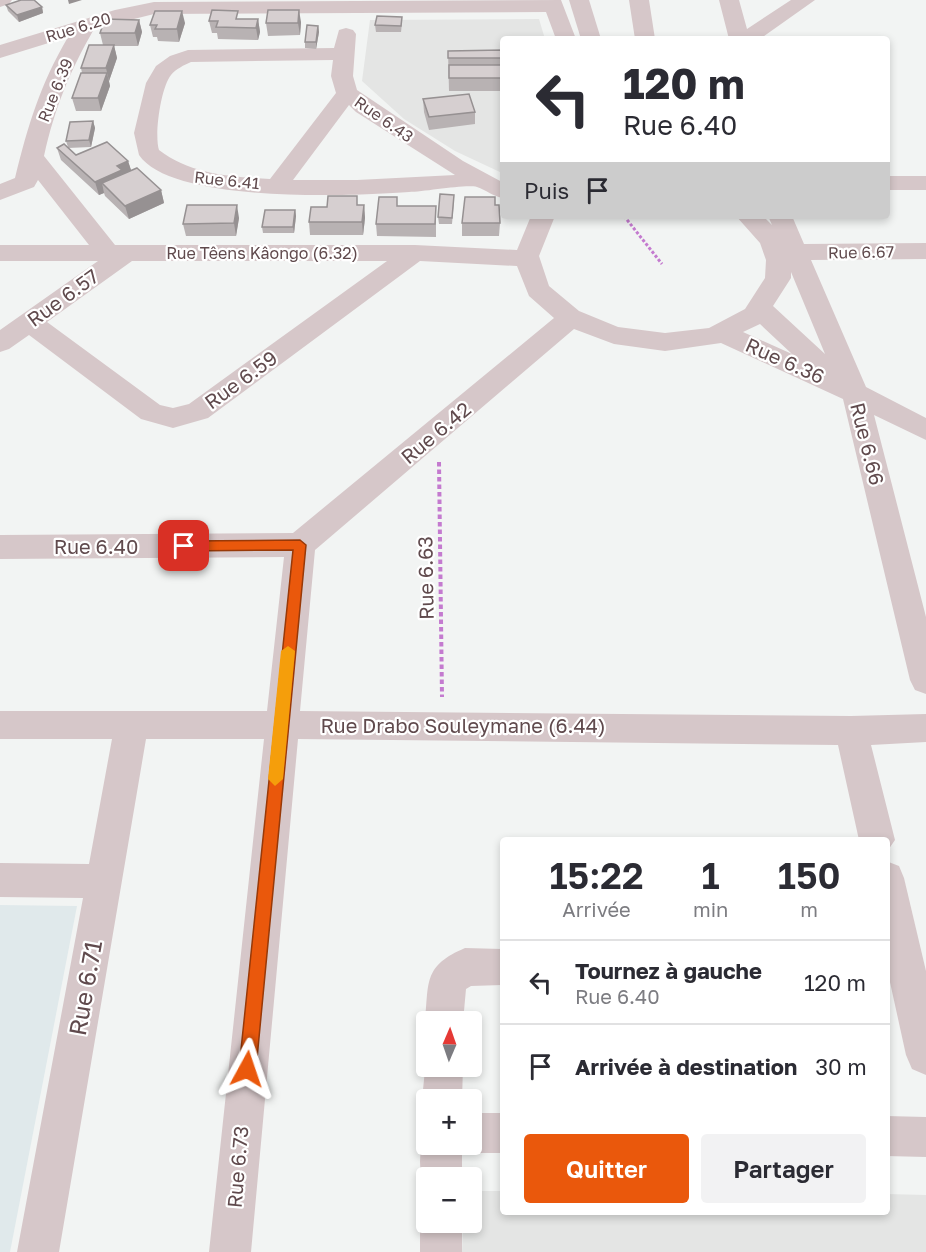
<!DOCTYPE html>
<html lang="fr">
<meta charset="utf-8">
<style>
body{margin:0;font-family:"Golos Text",sans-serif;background:#f2f2f3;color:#2b2b33;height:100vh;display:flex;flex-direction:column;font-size:22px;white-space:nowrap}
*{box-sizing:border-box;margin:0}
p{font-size:20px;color:#7c7c81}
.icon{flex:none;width:33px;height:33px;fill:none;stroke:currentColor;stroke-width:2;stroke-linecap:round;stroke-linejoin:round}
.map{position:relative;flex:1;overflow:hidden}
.drawer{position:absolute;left:500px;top:837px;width:390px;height:378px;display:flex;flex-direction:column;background:#fff;border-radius:6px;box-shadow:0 3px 9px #0003}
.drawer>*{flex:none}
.top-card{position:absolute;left:500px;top:36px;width:390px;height:183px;border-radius:6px;box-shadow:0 3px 9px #0003;background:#fff;color:#2b2b33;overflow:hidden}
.needle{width:39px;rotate:2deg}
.controls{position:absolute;left:416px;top:1011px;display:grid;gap:12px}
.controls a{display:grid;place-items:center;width:66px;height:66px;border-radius:6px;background:#fff;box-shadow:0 3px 9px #0003;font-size:30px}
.pin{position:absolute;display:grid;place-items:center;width:51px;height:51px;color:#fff;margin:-26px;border-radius:12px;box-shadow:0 3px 9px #0006}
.me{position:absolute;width:66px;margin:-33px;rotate:5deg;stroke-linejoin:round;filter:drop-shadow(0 0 4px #0008)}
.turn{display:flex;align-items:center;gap:21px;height:126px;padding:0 24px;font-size:27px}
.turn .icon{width:78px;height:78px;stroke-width:2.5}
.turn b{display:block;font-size:42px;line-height:51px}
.then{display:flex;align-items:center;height:57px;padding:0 24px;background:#0003;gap:12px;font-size:22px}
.eta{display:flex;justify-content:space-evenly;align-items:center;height:102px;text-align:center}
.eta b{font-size:36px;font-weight:600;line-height:42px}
.action{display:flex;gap:12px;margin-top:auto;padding:12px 24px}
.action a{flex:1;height:69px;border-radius:6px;background:#ea580c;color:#fff;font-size:24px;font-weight:600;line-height:69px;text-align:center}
.action a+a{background:#f2f2f3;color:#2b2b33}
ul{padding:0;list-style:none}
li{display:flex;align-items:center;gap:18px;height:84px;padding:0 24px;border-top:2px solid #e1e1e2}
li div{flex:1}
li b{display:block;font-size:22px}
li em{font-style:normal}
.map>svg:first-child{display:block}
.commercial{fill:#e0e9eb}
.education{fill:#e4e5e4}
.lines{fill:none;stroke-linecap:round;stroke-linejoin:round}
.path-far1{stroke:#c47acf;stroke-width:3;stroke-dasharray:3 2;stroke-linecap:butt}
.path{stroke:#c47acf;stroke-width:4;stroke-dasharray:4.5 3;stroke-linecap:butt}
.minor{fill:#d6c7c9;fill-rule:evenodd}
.wall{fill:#b8b2b3}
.shaded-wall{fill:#969192}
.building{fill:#d6cfd0;stroke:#969192;stroke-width:1.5}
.route{fill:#ea580c;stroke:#983908;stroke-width:1.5}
.slow{fill:#f59e0b}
.labels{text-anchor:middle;stroke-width:4.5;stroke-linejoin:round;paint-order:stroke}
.far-street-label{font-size:16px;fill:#604a4d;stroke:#fff}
.street-label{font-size:20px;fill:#604a4d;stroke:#fff}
.near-street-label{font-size:24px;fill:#604a4d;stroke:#fff}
</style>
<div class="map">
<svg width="926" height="1252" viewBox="0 0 926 1252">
<rect width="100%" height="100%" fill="#f2f4f3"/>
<polygon class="commercial" points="0,905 77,906 10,1252 0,1252"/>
<g class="education">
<polygon points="539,19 545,39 502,39 502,173 455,151 404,119 362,81 370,20"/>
<polygon points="471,1191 502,1191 502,1212 886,1212 887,1194 926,1195 926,1252 462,1252 463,1223 471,1222"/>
</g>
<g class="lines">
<polyline class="path-far1" points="624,216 662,264"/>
<polyline class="path" points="439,462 442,697"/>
<g class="minor">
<polygon points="0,0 12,0 9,4 0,7"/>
<path d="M 561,0 L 576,39 L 556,39 L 546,12 L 154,14 L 94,29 C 69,73 55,107 44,156 L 115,245 L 415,245 L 517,250 L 531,216 L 555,216 L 539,256 L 549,286 L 579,311 L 618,327 L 665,333 L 709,328 L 745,309 L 765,278 L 766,260 L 760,243 L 736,216 L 763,216 L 772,225 L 768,216 L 792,216 L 804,244 L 926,243 L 926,259 L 811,260 L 866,387 L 926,418 L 926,440 L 874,415 L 926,617 L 926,694 L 915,690 L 910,680 L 843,399 L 721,343 L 665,351 L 614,344 L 574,329 L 315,550 L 300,711 L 851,716 L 926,714 L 926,742 L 871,745 L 895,840 L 886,853 L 886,840 L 859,840 L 838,745 L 298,739 L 251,1252 L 209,1252 L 264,739 L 146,739 L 59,1252 L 17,1252 L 83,898 L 0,897 L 0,863 L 89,864 L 112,739 L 0,739 L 0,711 L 267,711 L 284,557 L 0,559 L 0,535 L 293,533 L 554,318 L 529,296 L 517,266 L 420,261 L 208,418 L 173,428 L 141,419 L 29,335 L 9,349 L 0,352 L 0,330 L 98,261 L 0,261 L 0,245 L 89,245 L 38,180 L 34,187 L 0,200 L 0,184 L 15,178 C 28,125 40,85 68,37 L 0,58 L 0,45 L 115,10 L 154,2 ZM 132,261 L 387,261 L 189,404 L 173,408 L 160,405 L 47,322 ZM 791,272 L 825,354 L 773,306 L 791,278 ZM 760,324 L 792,354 L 743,332 Z"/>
<polygon points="569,0 589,0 601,39 581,39"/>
<polygon points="629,0 649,0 655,39 635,39"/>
<polygon points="719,0 739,0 747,29 791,0 815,0 760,39 729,39"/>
<path d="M 346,28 L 353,30 L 356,34 L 353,76 L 357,90 L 463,161 L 502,182 L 502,198 C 493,196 486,190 477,187 C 465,184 424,192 409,192 C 353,196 172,204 139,155 L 134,133 L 146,83 L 156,66 L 170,56 L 188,50 L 334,48 L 339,30 ZM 333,60 L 331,76 L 336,93 L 270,179 C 231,177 190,174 159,150 C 154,135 161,87 171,75 C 176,69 184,65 191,62 ZM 349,105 L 356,112 L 455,175 L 357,180 L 293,180 Z"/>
<rect x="886" y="176" width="40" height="14"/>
<polygon points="886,861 899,866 904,878 926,971 926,1075 912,1069 906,1055 886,964"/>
<path d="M 465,948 L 502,949 L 502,985 L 471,986 L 466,989 L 463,1022 L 426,1022 L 426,1025 L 425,1022 C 429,982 423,966 465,948 Z"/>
<polygon points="426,1059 426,1066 463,1066 462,1100 426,1100 426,1110 422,1100"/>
<path d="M 471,1113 L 502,1113 L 502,1153 L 471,1153 L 462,1149 L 462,1178 L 426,1178 L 426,1192 C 418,1172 418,1151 426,1131 L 426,1144 L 471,1144 Z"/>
<polygon points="886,1116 926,1117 926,1157 886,1156"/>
<polygon points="426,1207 426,1222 462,1222 462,1252 420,1252 420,1222"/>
</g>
</g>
<g class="wall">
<polygon points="6,5 42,7 43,13 19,22 8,11"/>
<polygon points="239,19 258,19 260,32 258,40 218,39 217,33 212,33 209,21"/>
<polygon points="139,20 142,32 138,46 114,46 117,58 109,81 110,86 101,111 76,111 72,98 82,73 81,68 103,45 100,33"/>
<polygon points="301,22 300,35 268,36 266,23"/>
<polygon points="185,23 179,42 158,41 157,37 153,37 150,25"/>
<polygon points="402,23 401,32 376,32 375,25"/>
<polygon points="318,26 319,32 316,49 305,48 305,42"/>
<polygon points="502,50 502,91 449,91 448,51"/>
<polygon points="423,99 475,112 475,124 429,130 424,112"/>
<polygon points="93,121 95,128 91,147 68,148 76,155 128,161 131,170 161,190 164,203 129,219 105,196 104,193 99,195 61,160 57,148 68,147 66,141"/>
<polygon points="454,201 452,224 439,224 438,217"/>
<polygon points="364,205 365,218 363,235 310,235 309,222 327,207"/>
<polygon points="495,205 500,223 499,236 462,236 462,223"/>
<polygon points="398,206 436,206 436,237 377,236 376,224"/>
<polygon points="295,210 296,216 294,233 263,233 262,227"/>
<polygon points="239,218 236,236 186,236 183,224"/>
</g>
<g class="shaded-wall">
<polygon points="68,0 82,0 69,4"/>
<polygon points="42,7 43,13 19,22 17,15"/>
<polygon points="299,10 301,22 300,35 298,23"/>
<polygon points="182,11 185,23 179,42 177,29"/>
<polygon points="258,19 260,32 258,40 256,28"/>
<polygon points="139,20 142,32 138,46 135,33"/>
<polygon points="318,26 319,32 316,49 316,42"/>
<polygon points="114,45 117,58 109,81 106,68"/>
<polygon points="107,73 110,86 101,111 98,98"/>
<polygon points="93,121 95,128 91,147 89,140"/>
<polygon points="128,161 132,173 102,183 104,193 99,195 95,182 117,166"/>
<polygon points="161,190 164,203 129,219 125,206"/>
<polygon points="237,205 239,218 236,236 234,223"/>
<polygon points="364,205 365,218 363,235 362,222"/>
<polygon points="295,210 296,216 294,233 293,227"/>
</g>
<g class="building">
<polygon points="21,0 34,0 42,7 17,15 6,5"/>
<polygon points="212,10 238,11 236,19 258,19 256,28 216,27 218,21 209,21"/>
<polygon points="268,10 299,10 298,23 266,23"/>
<polygon points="155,11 182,11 177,29 155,29 157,25 150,25"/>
<polygon points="377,16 402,17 401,26 375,25"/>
<polygon points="105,19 139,20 135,33 100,33"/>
<polygon points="307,25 318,26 316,42 305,42"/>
<polygon points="89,45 114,45 106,68 81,68"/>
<polygon points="502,50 502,58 448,58 448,51"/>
<rect x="449" y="65" width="53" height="13"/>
<polygon points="81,73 107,73 98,98 72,98"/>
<polygon points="469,94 475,112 429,117 423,99"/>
<polygon points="93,121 89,140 66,141 70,122"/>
<polygon points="107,142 128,161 117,166 122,170 95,182 57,148 64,144 76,155"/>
<polygon points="137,168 161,190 125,206 102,183"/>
<polygon points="440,194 454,195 452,218 438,217"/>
<polygon points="328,196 357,196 357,205 364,205 362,222 309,222 311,207 327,207"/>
<polygon points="379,197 397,197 397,206 436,206 435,224 376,224"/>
<polygon points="465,197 495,197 495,205 499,205 500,223 462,223"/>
<polygon points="187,205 237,205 234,223 183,224"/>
<polygon points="265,210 295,210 293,227 262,227"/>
</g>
<polygon class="route" points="300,540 306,545 256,1069 253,1075 247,1077 241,1075 239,1069 293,550 184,551 178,546 184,541"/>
<polygon class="slow" points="288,646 295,651 283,779 275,786 268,779 281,651"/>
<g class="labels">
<g class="far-street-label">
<text transform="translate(78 27) rotate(-17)" y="6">Rue 6.20</text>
<text transform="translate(55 90) rotate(-68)" y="6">Rue 6.39</text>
<text transform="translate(384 119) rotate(35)" y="6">Rue 6.43</text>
<text transform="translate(227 180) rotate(6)" y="6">Rue 6.41</text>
<text transform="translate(861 252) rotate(-1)" y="6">Rue 6.67</text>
<text x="262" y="259">Rue Têens Kâongo (6.32)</text>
</g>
<g class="street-label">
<text transform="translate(63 298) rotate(-36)" y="7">Rue 6.57</text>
<text transform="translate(785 361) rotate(24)" y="7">Rue 6.36</text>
<text transform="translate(241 380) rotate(-36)" y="7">Rue 6.59</text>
<text transform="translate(436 433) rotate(-40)" y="7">Rue 6.42</text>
<text transform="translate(867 444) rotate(76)" y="7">Rue 6.66</text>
<text x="96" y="554">Rue 6.40</text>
<text transform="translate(426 578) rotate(-91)" y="7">Rue 6.63</text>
<text x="463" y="733">Rue Drabo Souleymane (6.44)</text>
<text transform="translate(238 1167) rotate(-85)" y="7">Rue 6.73</text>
</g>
<g class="near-street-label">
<text transform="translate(86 988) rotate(-80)" y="8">Rue 6.71</text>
</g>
</g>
</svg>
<div class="controls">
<a><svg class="needle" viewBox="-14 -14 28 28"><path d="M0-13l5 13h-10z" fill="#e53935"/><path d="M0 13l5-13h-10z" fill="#7c7c81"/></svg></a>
<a>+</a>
<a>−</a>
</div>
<div class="pin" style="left:184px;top:546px;background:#d93025"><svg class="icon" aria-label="arrive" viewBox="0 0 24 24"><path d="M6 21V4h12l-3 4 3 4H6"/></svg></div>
<svg class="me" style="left:247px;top:1069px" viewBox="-20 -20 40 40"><path d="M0-17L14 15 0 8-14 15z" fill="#ea580c" stroke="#fff" stroke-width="4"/></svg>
<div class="top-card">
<div class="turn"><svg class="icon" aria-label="left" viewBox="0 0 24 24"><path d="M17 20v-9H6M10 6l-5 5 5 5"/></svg><div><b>120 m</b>Rue 6.40</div></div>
<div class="then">Puis<svg class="icon" aria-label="arrive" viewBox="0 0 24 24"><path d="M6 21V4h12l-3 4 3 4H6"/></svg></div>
</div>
<section class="drawer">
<div class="eta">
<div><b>15:22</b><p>Arrivée</p></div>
<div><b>1</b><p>min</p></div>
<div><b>150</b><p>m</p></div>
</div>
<ul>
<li><svg class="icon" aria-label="left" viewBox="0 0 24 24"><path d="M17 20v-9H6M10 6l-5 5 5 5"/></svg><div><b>Tournez à gauche</b><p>Rue 6.40</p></div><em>120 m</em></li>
<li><svg class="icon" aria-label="arrive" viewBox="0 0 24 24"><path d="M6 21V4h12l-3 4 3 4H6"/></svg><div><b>Arrivée à destination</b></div><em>30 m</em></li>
</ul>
<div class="action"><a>Quitter</a><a>Partager</a></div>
</section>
</div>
